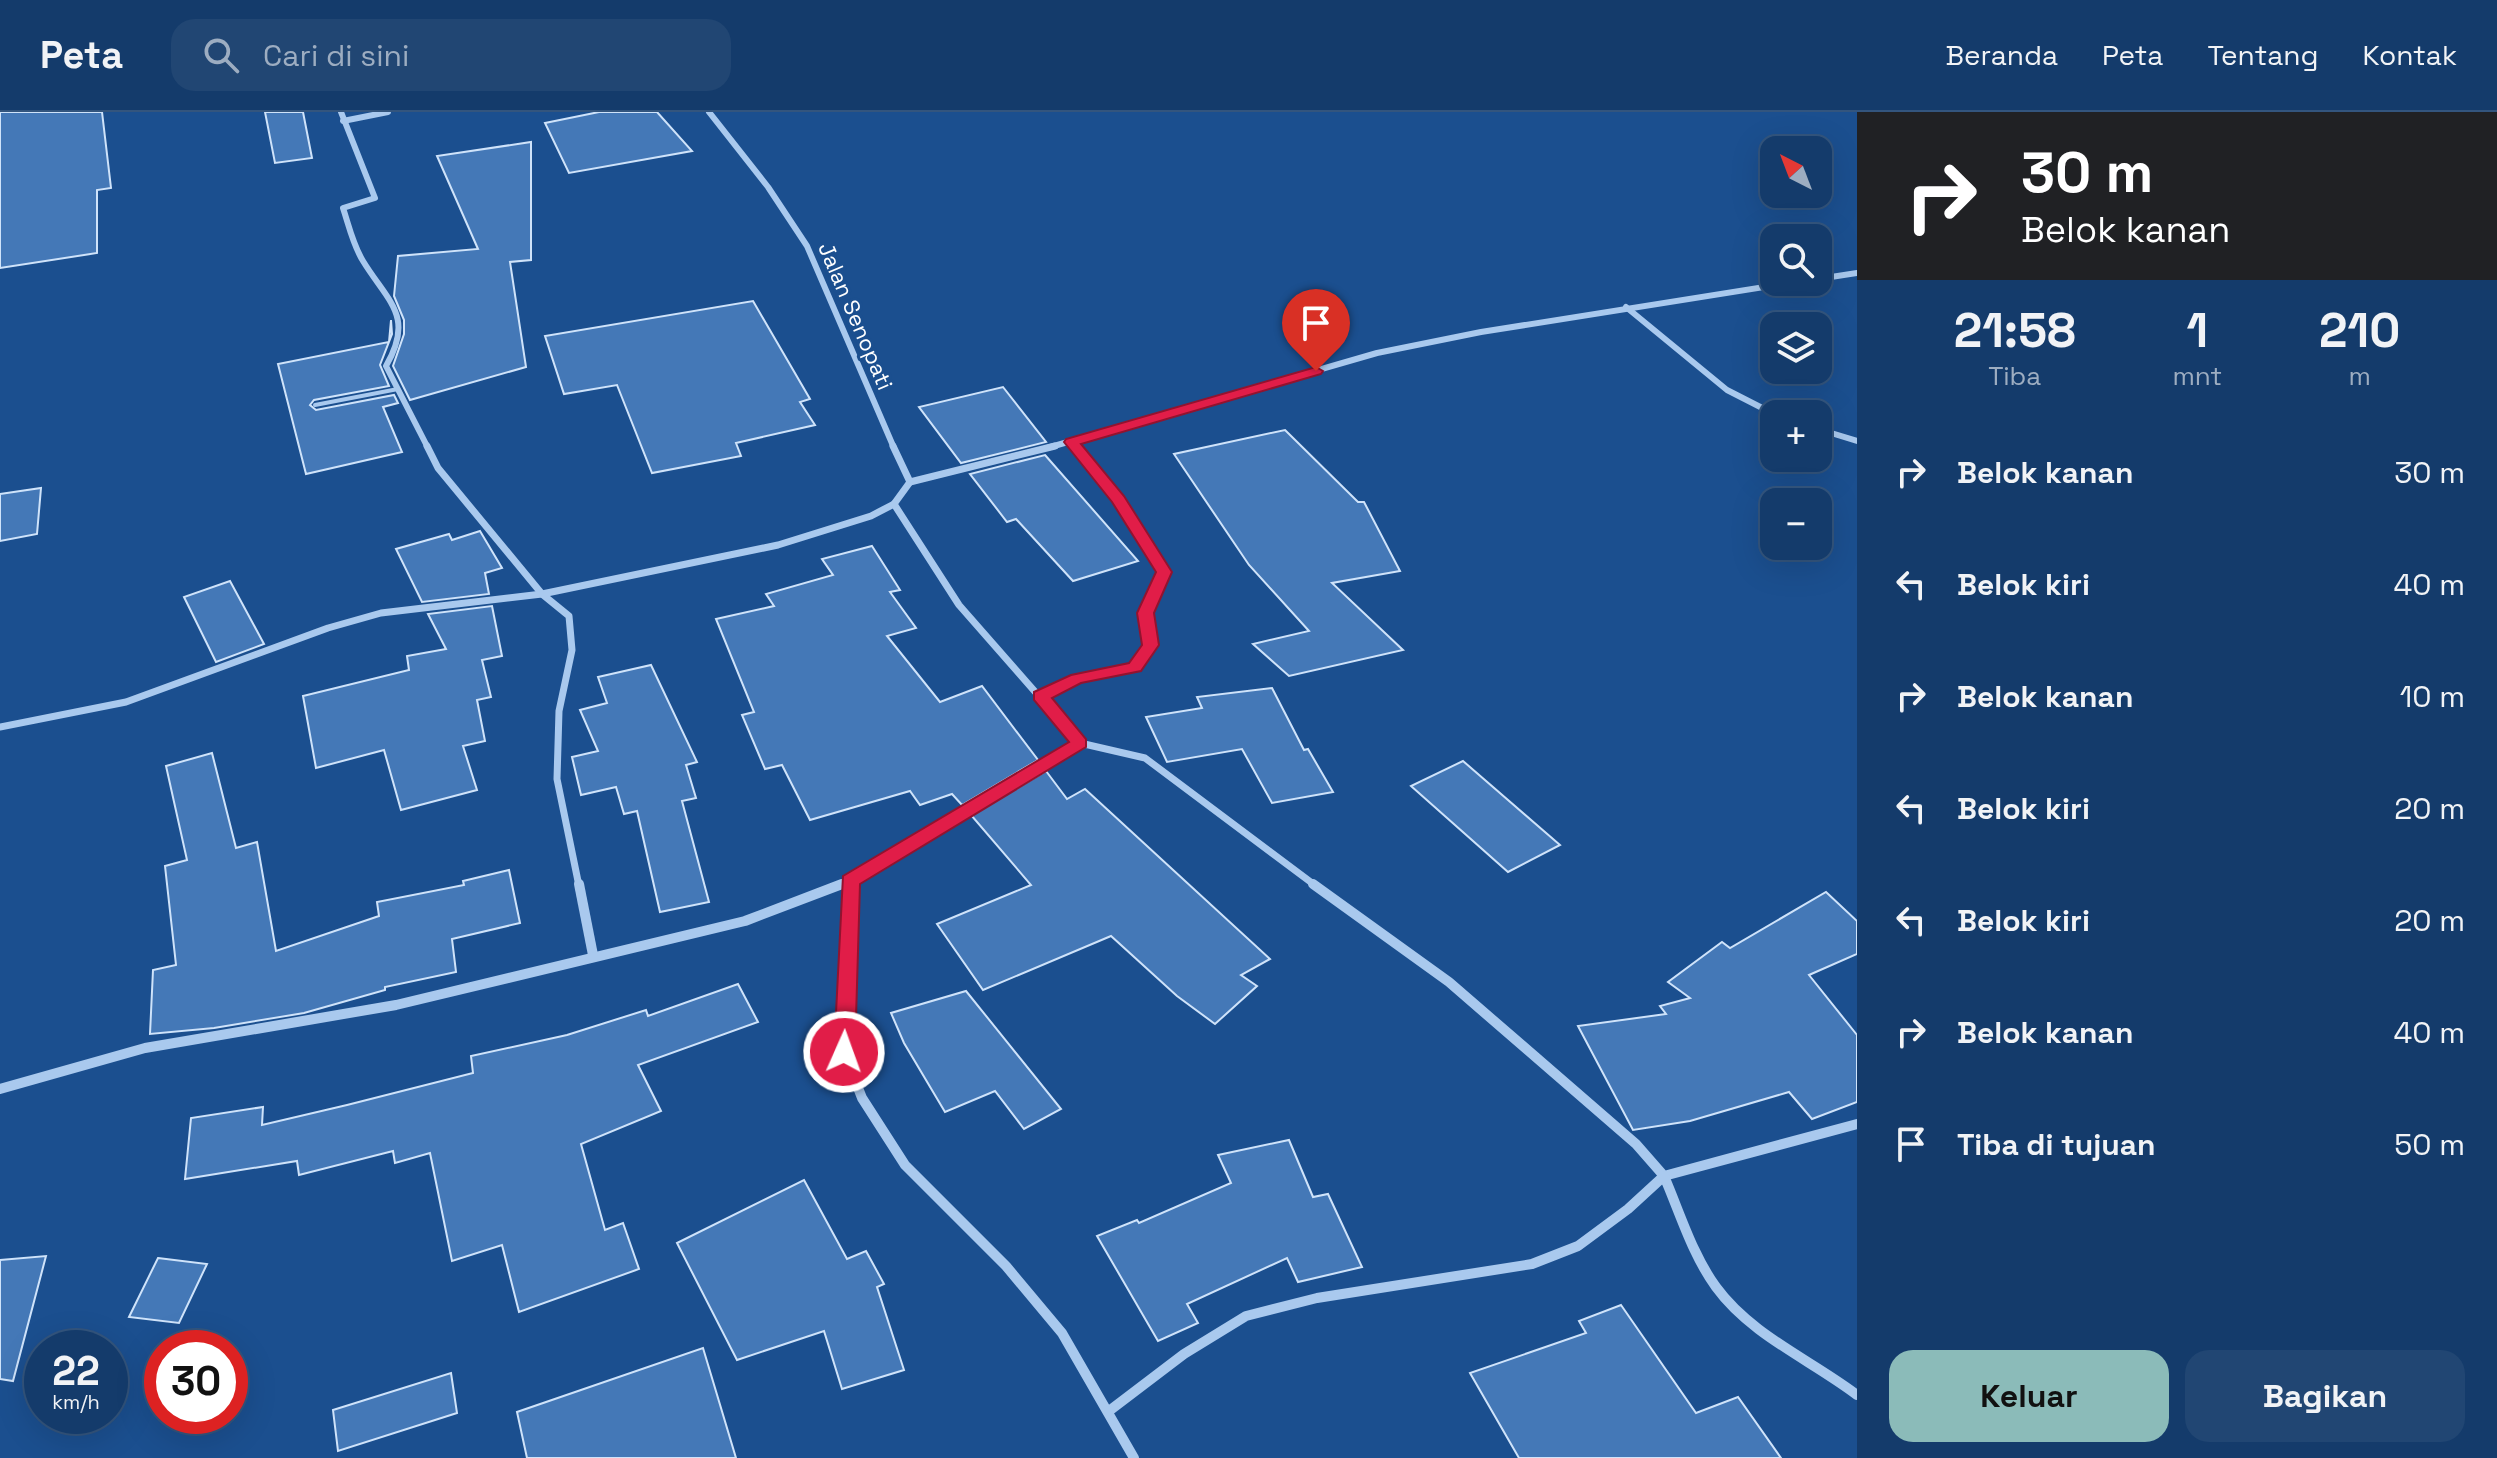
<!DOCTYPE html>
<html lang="id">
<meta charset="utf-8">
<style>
body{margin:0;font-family:"Space Grotesk",sans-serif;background:#214673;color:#f1f3f6;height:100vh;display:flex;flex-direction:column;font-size:30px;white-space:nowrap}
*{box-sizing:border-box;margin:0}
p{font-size:26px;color:#9dadc1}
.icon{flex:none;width:44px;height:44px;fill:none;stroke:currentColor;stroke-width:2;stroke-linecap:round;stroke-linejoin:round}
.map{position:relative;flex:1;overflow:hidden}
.drawer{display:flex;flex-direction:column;background:#143b6b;width:640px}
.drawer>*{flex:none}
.top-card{background:#202124;color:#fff;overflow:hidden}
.needle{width:52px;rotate:318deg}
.tools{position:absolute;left:1760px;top:24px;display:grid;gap:16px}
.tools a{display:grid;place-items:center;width:72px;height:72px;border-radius:16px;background:#143b6b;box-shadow:0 8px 32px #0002,0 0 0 2px #33557e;font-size:40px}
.speed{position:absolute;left:24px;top:1218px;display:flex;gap:16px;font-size:40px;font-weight:700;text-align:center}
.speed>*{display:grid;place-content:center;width:104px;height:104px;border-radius:50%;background:#143b6b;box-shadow:0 8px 32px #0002,0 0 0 2px #33557e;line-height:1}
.speed small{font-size:20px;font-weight:400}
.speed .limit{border:12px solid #d22;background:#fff;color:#111}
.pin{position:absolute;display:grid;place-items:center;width:68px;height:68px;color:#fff;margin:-82px -34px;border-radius:50% 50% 50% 0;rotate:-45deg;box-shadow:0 0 8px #0007}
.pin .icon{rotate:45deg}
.me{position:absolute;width:88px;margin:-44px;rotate:2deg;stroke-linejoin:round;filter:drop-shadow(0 0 6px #0008)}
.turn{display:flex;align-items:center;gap:28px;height:168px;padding:0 32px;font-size:36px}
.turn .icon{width:104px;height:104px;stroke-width:2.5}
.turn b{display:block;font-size:56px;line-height:68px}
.eta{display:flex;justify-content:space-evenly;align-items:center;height:136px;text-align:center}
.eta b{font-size:48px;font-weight:700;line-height:56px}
.button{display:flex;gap:16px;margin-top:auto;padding:16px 32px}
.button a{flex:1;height:92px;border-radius:24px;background:#8bbbb9;color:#111;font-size:32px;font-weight:700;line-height:92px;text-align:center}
.button a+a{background:#214673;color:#f1f3f6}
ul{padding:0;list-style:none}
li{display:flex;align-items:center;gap:24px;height:112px;padding:0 32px}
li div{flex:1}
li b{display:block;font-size:30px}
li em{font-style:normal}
header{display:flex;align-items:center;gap:48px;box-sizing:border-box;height:112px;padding:0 40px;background:#143b6b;border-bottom:2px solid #33557e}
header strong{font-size:38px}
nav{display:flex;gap:44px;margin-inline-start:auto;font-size:28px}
.search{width:560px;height:72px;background:#214673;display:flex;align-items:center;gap:20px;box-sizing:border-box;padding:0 28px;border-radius:24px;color:#9dadc1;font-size:30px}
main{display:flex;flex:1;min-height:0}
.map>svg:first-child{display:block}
.building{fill:#4478b7;stroke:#cfe3fa;stroke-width:2}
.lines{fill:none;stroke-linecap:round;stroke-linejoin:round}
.lane{stroke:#a9c9ee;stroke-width:4}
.street-far2{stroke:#a9c9ee;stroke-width:6}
.street-far1{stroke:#a9c9ee;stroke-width:7}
.street{stroke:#a9c9ee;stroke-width:10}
.route{fill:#e11d48;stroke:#92132f;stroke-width:2}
.labels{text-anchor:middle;stroke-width:6;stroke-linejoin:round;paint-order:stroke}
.far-street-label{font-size:22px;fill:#fff;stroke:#1b4f8f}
</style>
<header>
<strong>Peta</strong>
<div class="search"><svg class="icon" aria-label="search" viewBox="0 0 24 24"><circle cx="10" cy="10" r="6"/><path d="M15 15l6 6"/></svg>Cari di sini</div>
<nav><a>Beranda</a><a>Peta</a><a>Tentang</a><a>Kontak</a></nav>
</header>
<main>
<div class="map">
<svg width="1857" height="1346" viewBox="0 0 1857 1346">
<rect width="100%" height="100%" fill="#1b4f8f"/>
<g class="building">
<polygon points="0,0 102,0 111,76 97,78 97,141 0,156"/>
<polygon points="265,0 303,0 312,46 275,51"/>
<polygon points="599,0 657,0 692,39 569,61 545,11"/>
<polygon points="531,30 531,148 510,150 526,255 410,288 393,254 404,222 404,208 394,184 398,144 478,137 437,44"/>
<polygon points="753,189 810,287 800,290 815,313 736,331 741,344 652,361 617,273 564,282 545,224"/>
<polygon points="391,208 392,222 380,253 389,274 314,288 310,293 316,298 394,283 398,291 383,295 402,340 306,362 278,252 389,230"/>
<polygon points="1003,275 1046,330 961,351 919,295"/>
<polygon points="1285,318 1358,390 1364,390 1400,459 1332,471 1403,538 1289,564 1253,532 1309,519 1249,453 1174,342"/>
<polygon points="1045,343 1138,449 1073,469 1016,407 1007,410 970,362"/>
<polygon points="41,376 37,422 0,429 0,382"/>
<polygon points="480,419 502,456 485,461 489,482 422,490 396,437 449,422 452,428"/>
<polygon points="872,434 900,478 890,480 916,516 887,524 940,590 982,574 1038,648 962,693 952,682 920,693 910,679 810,708 782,653 765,657 742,603 754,600 716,507 774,494 766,482 833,463 822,447"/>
<polygon points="230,469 264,532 216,550 184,485"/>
<polygon points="492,494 502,544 482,548 491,585 477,588 485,629 463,634 477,678 401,698 384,638 316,656 303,584 409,558 407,544 446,537 428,502"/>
<polygon points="651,553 697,650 686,653 696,686 682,689 709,790 660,800 637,699 624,702 616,675 581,683 572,645 598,639 580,598 607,591 598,565"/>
<polygon points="1272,576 1304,638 1308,637 1333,680 1272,691 1242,637 1167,650 1146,605 1202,596 1197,585"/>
<polygon points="212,641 236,736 257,730 276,839 379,804 377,790 464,773 463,769 509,758 520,811 452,827 456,860 385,875 385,878 304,901 214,916 150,922 153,858 176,853 165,754 187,748 166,654"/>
<polygon points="1463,649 1560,733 1508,760 1411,674"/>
<polygon points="1046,659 1067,687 1085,677 1270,847 1241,863 1257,874 1215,912 1177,884 1111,824 983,878 937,812 1031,773 971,703"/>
<polygon points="1826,780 1857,809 1857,842 1809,863 1857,923 1857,990 1812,1007 1789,980 1690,1009 1633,1018 1578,914 1666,902 1660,894 1690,886 1668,870 1722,830 1730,836"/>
<polygon points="738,872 758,910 638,953 661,999 581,1032 605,1118 623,1111 639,1157 519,1200 502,1133 452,1149 430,1041 395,1051 393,1039 299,1063 297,1049 185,1067 191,1006 263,995 262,1013 347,993 473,961 471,944 567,923 646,898 648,904"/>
<polygon points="966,879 1061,997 1024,1017 995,979 945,1000 904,931 891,901"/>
<polygon points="1289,1028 1313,1085 1328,1082 1362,1155 1298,1170 1287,1146 1187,1192 1198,1211 1158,1229 1097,1124 1137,1108 1139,1111 1231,1071 1218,1043"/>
<polygon points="804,1068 847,1147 866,1139 884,1172 877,1175 904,1258 842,1277 824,1219 737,1248 677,1131"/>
<polygon points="46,1144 13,1269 0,1267 0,1148"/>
<polygon points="158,1146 207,1152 179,1211 129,1205"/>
<polygon points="1621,1193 1696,1301 1738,1285 1781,1346 1519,1346 1470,1261 1586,1221 1579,1209"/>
<polygon points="703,1236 736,1346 527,1346 517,1300"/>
<polygon points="451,1261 457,1301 338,1339 333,1298"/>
</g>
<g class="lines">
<polyline class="lane" points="315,293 398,277"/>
<g class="street-far2">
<path d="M 341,0 L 375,86 L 343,96 C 349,114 353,133 363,149 C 388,190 415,204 386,254 L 428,336"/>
<polyline points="709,0 768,75 807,134 894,336"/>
<polyline points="343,9 388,0"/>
<polyline points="1818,167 1857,161"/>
<polyline points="1626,195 1727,278 1774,302"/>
<polyline points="1818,317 1857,329"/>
<polyline points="1071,330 1076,336"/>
<polyline points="1047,336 1377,241 1481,220 1796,170"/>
</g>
<g class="street-far1">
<polyline points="427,334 438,356 542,482 569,504 572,538 559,599 557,667 579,774"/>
<polyline points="910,370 1055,334"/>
<polyline points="894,392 959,493 1080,631 1145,646 1316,774"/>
<polyline points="1041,584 1077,567 1135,555 1150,533 1145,501 1164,460 1119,388 1074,334"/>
<polyline points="0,615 126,590 328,516 381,501 542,482 778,433 871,404 894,392 910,370 893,334"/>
<polyline points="837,774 1080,631"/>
<polyline points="850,774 850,769"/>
</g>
<g class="street">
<polyline points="579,772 593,843"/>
<polyline points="850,772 844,940 862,986 905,1053 1006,1154 1062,1221 1134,1346"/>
<polyline points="1313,772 1449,870 1636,1032 1664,1064 1857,1012"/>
<polyline points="0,977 145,936 396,893 745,809 842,772"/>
<path d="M 1109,1299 L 1184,1242 L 1246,1204 L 1317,1186 L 1532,1152 L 1578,1134 L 1628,1097 L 1664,1064 C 1680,1101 1692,1142 1716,1175 C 1751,1223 1811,1248 1857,1283"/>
</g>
</g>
<polygon class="route" points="1316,255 1323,259 1321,262 1081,332 1124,384 1172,460 1154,501 1159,533 1141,559 1081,571 1052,586 1086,627 1086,635 860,772 855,940 852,946 837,946 834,940 843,764 1069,630 1034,588 1034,580 1071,563 1129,551 1142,533 1137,501 1156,460 1112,390 1064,330 1066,327"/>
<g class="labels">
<g class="far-street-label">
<text transform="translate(856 204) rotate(67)" y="8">Jalan Senopati</text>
</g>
</g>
</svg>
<div class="tools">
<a><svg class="needle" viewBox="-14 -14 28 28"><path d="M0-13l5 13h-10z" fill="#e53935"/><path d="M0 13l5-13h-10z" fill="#9dadc1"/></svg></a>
<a><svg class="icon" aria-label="search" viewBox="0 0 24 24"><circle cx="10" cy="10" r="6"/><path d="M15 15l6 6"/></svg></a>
<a><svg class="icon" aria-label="layers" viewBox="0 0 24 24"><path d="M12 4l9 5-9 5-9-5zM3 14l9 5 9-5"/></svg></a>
<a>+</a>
<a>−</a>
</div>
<div class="speed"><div>22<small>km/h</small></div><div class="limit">30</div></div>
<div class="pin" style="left:1316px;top:259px;background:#d93025"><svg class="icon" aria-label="arrive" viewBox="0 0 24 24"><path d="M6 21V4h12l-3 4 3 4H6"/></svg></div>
<svg class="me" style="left:844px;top:940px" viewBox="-20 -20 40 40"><circle r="17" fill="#e11d48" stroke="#fff" stroke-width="3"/><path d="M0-11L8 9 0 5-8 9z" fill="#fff"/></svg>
</div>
<section class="drawer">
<div class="top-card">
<div class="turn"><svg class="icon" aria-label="right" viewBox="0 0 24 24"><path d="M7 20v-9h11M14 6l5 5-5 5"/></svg><div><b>30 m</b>Belok kanan</div></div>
</div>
<div class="eta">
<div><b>21:58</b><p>Tiba</p></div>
<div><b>1</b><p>mnt</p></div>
<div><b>210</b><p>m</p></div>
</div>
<ul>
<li><svg class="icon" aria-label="right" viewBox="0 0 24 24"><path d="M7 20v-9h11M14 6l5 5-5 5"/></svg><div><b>Belok kanan</b></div><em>30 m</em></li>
<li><svg class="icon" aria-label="left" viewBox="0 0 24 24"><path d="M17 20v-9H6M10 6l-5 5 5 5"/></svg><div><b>Belok kiri</b></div><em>40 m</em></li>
<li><svg class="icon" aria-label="right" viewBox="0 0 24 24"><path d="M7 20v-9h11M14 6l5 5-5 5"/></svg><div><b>Belok kanan</b></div><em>10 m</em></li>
<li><svg class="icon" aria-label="left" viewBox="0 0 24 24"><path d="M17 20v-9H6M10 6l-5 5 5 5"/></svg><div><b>Belok kiri</b></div><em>20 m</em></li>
<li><svg class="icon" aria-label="left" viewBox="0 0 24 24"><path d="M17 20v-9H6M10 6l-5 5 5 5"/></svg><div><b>Belok kiri</b></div><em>20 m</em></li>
<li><svg class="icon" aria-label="right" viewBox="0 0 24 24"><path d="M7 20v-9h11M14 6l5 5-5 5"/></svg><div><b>Belok kanan</b></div><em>40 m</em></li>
<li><svg class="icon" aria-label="arrive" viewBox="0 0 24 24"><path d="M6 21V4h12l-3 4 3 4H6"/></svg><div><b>Tiba di tujuan</b></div><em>50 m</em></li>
</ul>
<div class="button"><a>Keluar</a><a>Bagikan</a></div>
</section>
</main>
